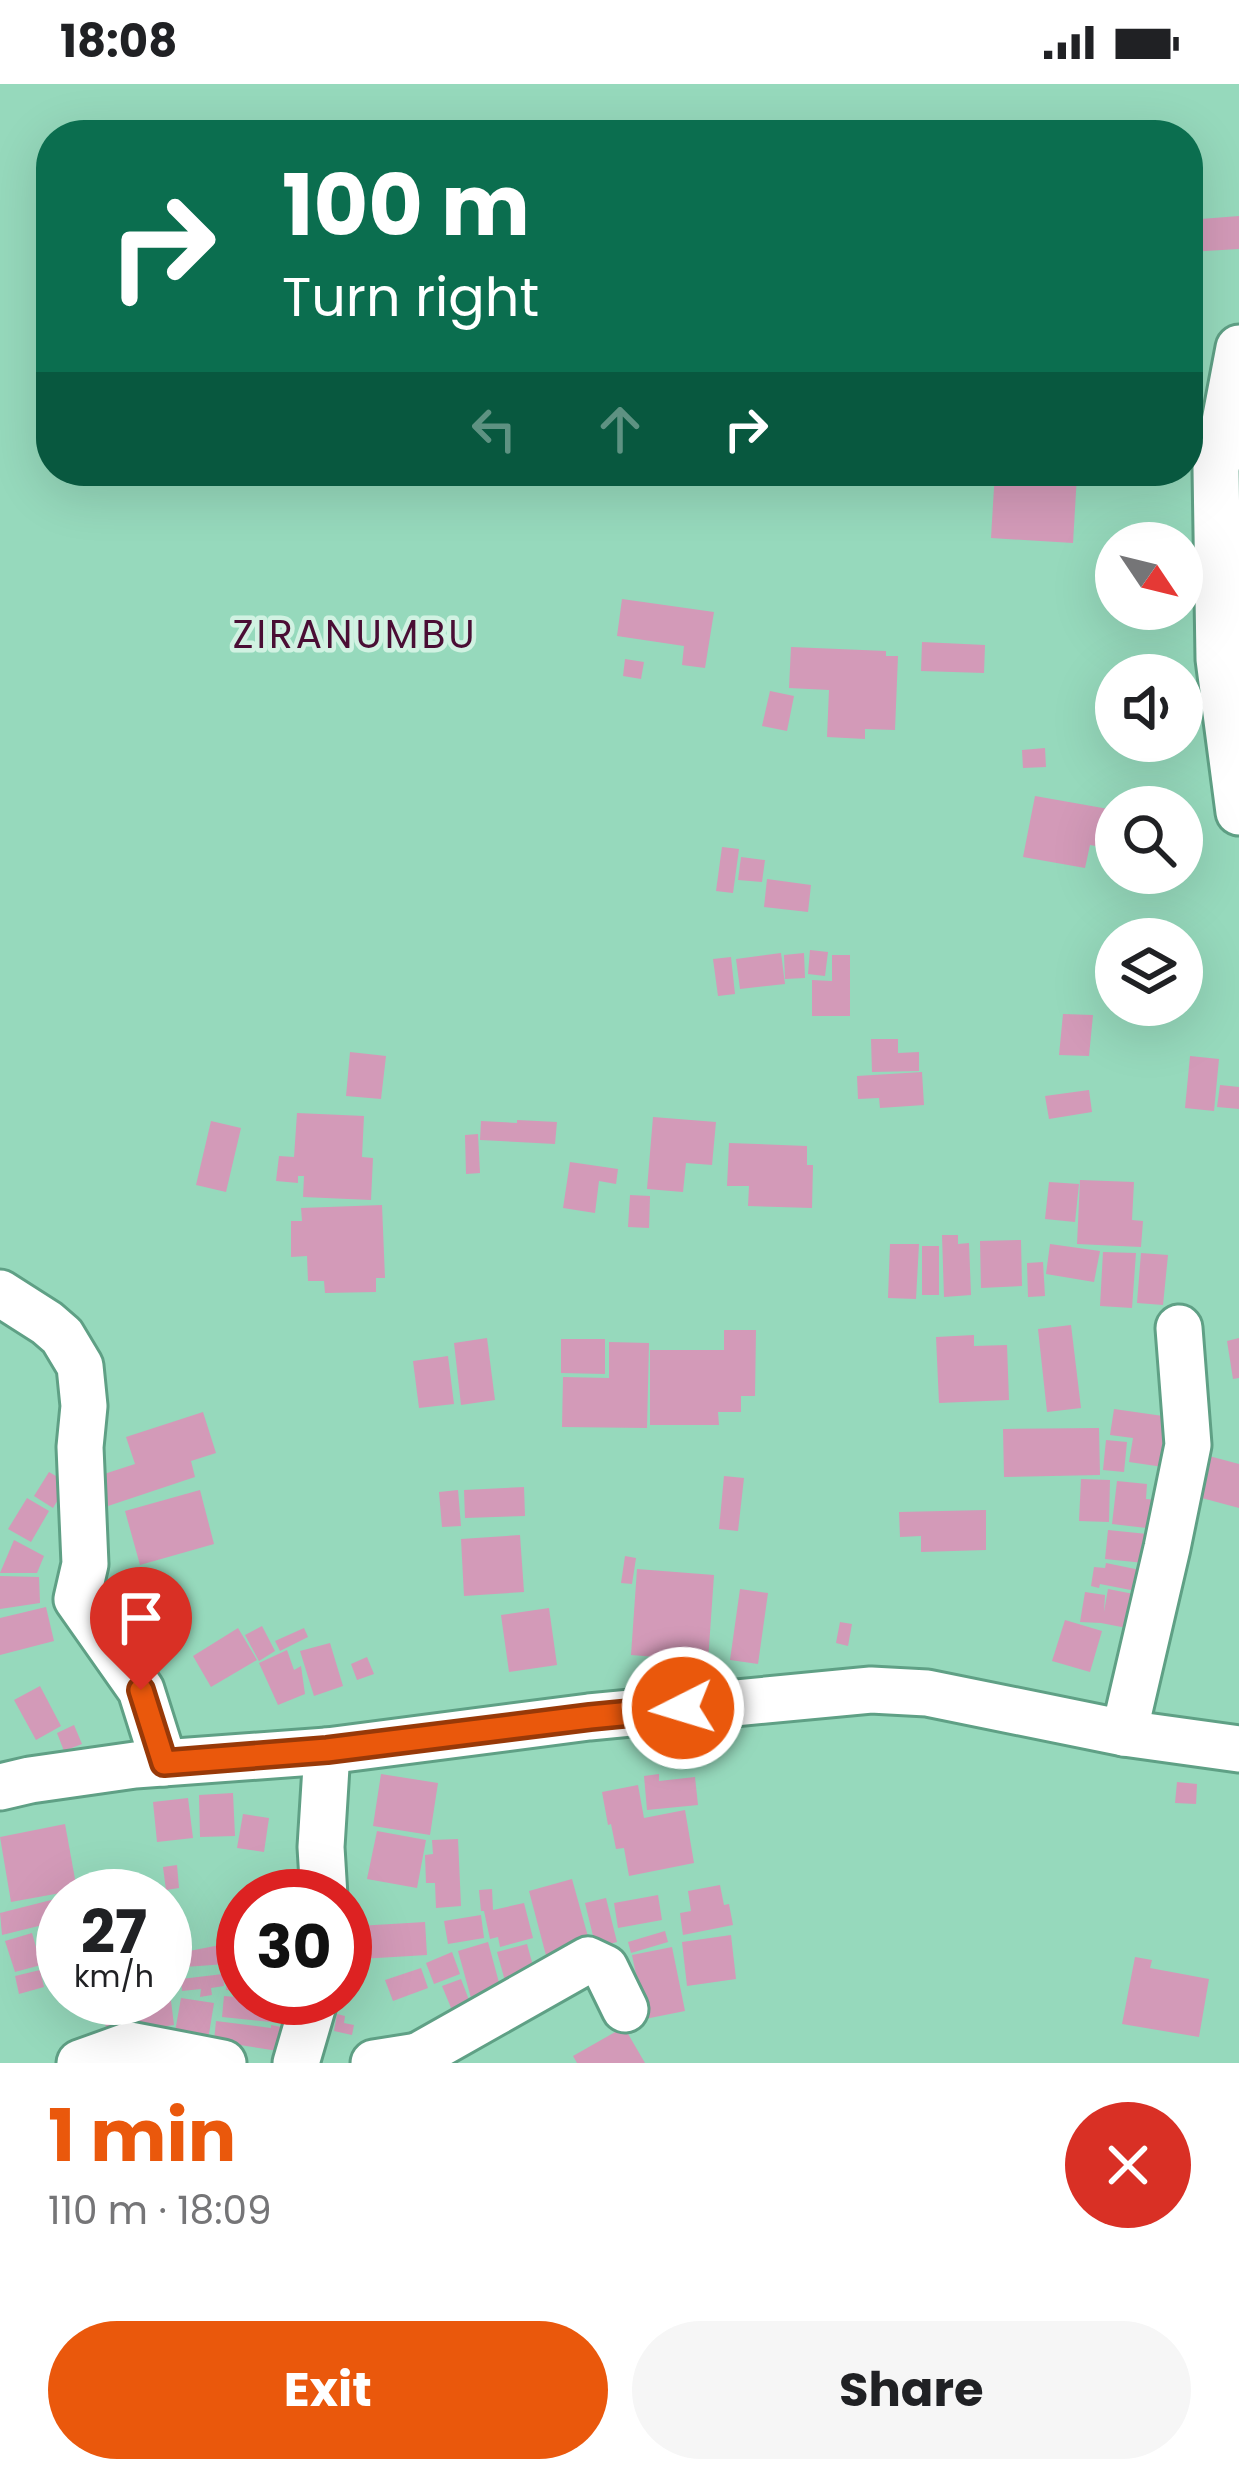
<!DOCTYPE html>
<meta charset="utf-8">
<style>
body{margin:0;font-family:Poppins,sans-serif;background:#f6f6f6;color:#202124;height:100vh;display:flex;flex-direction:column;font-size:45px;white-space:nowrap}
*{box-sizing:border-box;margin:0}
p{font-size:39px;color:#757577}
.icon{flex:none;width:66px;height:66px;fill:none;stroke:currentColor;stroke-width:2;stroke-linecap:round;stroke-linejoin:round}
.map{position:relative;height:1979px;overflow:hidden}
.side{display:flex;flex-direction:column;background:#fff;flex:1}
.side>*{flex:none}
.banner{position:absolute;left:36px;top:36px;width:1167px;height:366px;border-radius:48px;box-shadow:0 12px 48px #0002;background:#0b6e4f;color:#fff;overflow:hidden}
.needle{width:78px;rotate:125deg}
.buttons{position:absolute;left:1095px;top:438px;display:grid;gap:24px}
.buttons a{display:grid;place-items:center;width:108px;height:108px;border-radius:50%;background:#fff;box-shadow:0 12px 48px #0002;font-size:60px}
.speed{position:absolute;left:36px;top:1785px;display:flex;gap:24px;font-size:60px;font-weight:700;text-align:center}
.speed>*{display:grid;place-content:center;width:156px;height:156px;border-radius:50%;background:#fff;box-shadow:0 12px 48px #0002;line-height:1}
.speed small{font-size:30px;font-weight:400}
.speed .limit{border:18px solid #d22;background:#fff;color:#111}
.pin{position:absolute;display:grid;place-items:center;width:102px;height:102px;color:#fff;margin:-123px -51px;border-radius:50% 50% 50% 0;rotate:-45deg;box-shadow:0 0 12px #0007}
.pin .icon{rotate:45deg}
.me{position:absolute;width:132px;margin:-66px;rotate:265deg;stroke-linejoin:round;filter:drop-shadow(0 0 9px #0008)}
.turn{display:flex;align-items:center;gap:42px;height:252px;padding:0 48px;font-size:54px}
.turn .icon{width:156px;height:156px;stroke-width:2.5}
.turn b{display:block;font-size:84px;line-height:102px}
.lanes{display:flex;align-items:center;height:114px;padding:0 48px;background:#0003;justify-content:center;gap:60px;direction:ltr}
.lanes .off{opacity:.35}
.round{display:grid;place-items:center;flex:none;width:126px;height:126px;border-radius:63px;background:#f6f6f6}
.head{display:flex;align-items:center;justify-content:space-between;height:204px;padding:0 48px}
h1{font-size:72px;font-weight:700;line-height:90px;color:#ea580c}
.cta{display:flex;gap:24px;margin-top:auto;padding:24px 48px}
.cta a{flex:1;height:138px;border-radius:72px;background:#ea580c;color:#fff;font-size:48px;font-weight:700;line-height:138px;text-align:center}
.cta a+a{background:#f6f6f6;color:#202124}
.status{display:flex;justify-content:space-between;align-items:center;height:84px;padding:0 60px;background:#fff;direction:ltr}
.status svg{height:33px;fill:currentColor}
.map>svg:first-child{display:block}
.building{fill:#d39ab8}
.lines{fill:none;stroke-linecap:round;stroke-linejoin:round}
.minor-casing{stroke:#5fa085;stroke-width:51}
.minor{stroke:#fff;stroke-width:45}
.route-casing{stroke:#983908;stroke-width:30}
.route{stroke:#ea580c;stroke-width:21}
.labels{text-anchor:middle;stroke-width:9;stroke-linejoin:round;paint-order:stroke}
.quarter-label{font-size:39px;letter-spacing:3px;fill:#4a0e35;stroke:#d1f2e2}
</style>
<div class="status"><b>18:08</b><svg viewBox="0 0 49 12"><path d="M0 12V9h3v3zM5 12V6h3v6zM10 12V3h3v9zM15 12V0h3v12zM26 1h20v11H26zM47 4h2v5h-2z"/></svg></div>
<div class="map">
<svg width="1239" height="1979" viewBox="0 0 1239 1979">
<rect width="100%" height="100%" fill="#96d9bc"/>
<g class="building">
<polygon points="1239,132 1239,165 1188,168 1188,136"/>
<polygon points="995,387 1077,391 1073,459 991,454"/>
<polygon points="622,515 714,528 705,584 682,581 684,562 617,552"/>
<polygon points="922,558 985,561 984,589 921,587"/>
<polygon points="791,563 886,567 886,572 898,572 895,646 865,645 865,655 827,653 829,606 789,604"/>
<polygon points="625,575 644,578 641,595 623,592"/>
<polygon points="770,607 794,612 787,647 762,642"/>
<polygon points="1045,664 1046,683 1023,684 1022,666"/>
<polygon points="1035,712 1114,726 1107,764 1090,761 1085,784 1023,773"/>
<polygon points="722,763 739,765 733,809 716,807"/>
<polygon points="741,773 765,776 762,798 738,796"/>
<polygon points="767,795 811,801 808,828 764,823"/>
<polygon points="810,866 828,868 825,892 808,890"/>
<polygon points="781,869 785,900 740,905 736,875"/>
<polygon points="804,869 805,894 785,895 784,871"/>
<polygon points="832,871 850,871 850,932 812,932 812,896 832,897"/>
<polygon points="731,873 735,910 718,912 713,875"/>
<polygon points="1063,930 1093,931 1089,972 1059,971"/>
<polygon points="871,955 898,955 898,969 919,968 919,987 872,988"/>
<polygon points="350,968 386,972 381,1015 346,1012"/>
<polygon points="1190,972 1219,975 1214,1027 1185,1024"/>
<polygon points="922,988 924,1021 880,1024 879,1014 858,1015 857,992"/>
<polygon points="1220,1001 1239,1003 1239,1025 1217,1023"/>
<polygon points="1089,1006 1092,1028 1049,1035 1045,1012"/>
<polygon points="297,1029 364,1032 362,1073 373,1074 371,1116 303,1113 304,1092 298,1092 298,1099 276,1097 279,1072 294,1073"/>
<polygon points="653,1033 716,1038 712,1081 686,1079 683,1108 647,1105"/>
<polygon points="517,1036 557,1038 555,1060 480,1056 481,1037 517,1039"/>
<polygon points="211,1037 241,1044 226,1108 196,1101"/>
<polygon points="478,1050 480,1089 466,1090 465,1051"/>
<polygon points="729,1059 807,1062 807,1081 813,1081 812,1124 748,1122 749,1102 727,1102"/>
<polygon points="570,1078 618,1085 616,1100 599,1097 595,1129 563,1124"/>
<polygon points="1080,1096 1134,1098 1132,1136 1143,1137 1141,1163 1077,1160"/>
<polygon points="1049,1098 1079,1100 1075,1138 1045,1135"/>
<polygon points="630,1111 650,1112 649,1144 628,1143"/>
<polygon points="382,1121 385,1194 376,1194 376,1208 325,1209 324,1197 308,1197 307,1172 291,1173 291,1137 302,1137 301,1124"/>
<polygon points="942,1151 958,1151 958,1160 969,1159 971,1211 944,1213"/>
<polygon points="1021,1156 1022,1202 981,1204 980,1157"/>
<polygon points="890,1160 919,1160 916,1215 888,1214"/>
<polygon points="1050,1160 1100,1167 1094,1198 1046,1190"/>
<rect x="922" y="1162" width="17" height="49"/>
<polygon points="1103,1168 1136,1169 1132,1224 1100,1222"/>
<polygon points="1141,1169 1168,1171 1163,1221 1137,1219"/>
<polygon points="1043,1178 1045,1212 1028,1213 1027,1179"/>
<polygon points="1071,1241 1081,1324 1047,1328 1038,1245"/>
<polygon points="724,1246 756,1246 755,1312 741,1312 741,1328 718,1328 719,1341 650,1341 650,1266 724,1266"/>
<polygon points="974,1251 974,1262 1007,1261 1009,1316 939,1319 936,1253"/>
<polygon points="487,1254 495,1316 461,1321 454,1259"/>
<polygon points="1239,1254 1239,1294 1233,1295 1227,1257"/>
<polygon points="561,1255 605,1255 605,1290 561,1289"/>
<polygon points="609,1258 649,1259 647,1344 562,1343 563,1293 609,1294"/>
<polygon points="448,1272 454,1320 419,1324 413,1277"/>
<polygon points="1114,1325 1177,1334 1170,1384 1129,1378 1133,1354 1110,1351"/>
<polygon points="203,1328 216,1369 191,1377 195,1393 108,1422 98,1392 135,1380 126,1353"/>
<polygon points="1099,1344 1100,1391 1004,1393 1003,1345"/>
<polygon points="1106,1356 1127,1358 1124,1388 1103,1386"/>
<polygon points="1209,1372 1239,1380 1239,1424 1198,1413"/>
<polygon points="49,1388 68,1399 53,1424 34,1412"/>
<polygon points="724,1392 744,1394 738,1447 719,1445"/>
<polygon points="1081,1395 1110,1396 1109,1438 1079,1437"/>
<polygon points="1117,1397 1147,1400 1146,1415 1158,1416 1155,1445 1112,1440"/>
<polygon points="524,1403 525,1432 465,1434 464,1406"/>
<polygon points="200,1406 214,1460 140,1481 125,1427"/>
<polygon points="458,1406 461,1442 442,1443 439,1408"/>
<polygon points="27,1414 49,1427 31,1458 8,1445"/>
<polygon points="986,1426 986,1466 921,1468 921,1452 900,1453 899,1428"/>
<polygon points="1108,1446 1157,1451 1154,1480 1105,1475"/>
<polygon points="520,1451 524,1508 464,1512 461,1455"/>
<polygon points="14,1456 44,1472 37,1489 0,1489"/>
<polygon points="625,1472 636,1474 632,1500 621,1499"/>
<polygon points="1106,1479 1150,1488 1146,1509 1100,1500 1099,1504 1091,1502 1094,1483 1105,1484"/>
<polygon points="637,1485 714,1491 708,1577 631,1571"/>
<polygon points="0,1492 39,1493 40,1519 0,1525"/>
<polygon points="149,1494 186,1543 149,1571 112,1523"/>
<polygon points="740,1505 768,1509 758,1580 730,1576"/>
<polygon points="1108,1505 1144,1512 1137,1546 1101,1539 1080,1538 1085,1508 1105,1511 1104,1528"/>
<polygon points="46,1523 54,1557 0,1571 0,1534"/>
<polygon points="549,1524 557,1581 509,1588 501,1531"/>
<polygon points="1065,1536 1102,1547 1090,1588 1052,1577"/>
<polygon points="840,1538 852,1540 848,1562 836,1559"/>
<polygon points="262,1542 275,1567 259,1577 245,1551"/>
<polygon points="238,1544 257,1576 211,1603 193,1572"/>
<polygon points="304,1544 308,1553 280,1567 275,1557"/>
<polygon points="330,1559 343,1602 314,1612 300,1567"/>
<polygon points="287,1566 294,1586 301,1582 305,1610 278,1621 259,1579"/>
<polygon points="367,1573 374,1590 357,1596 351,1580"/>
<polygon points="40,1602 61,1642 36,1656 14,1616"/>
<polygon points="74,1641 82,1660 64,1667 57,1649"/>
<polygon points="381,1690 438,1699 430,1751 373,1742"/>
<polygon points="659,1690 659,1697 695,1693 698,1721 647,1726 644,1692"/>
<polygon points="1177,1698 1197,1700 1196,1720 1175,1719"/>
<polygon points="638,1701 644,1734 685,1726 694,1779 629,1792 624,1764 616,1765 611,1740 608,1741 602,1708"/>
<polygon points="233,1709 235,1752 200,1753 199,1711"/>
<polygon points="188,1714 193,1754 157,1758 153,1718"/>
<polygon points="243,1730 269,1734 264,1768 237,1764"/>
<polygon points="65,1740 77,1806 11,1818 0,1753"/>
<polygon points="377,1747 426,1756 417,1804 367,1795"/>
<polygon points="458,1755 461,1822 436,1824 435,1799 426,1799 425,1771 433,1770 432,1756"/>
<polygon points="177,1781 179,1804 166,1806 163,1783"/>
<polygon points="572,1795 592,1867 548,1879 529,1807"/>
<polygon points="720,1801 724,1821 729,1820 733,1841 683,1851 680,1829 691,1827 688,1807"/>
<polygon points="492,1805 493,1826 524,1819 533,1854 500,1863 498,1853 490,1855 484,1827 481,1827 479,1806"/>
<polygon points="658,1811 662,1836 618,1844 614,1819"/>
<polygon points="63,1813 63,1836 2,1851 0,1829"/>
<polygon points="606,1814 617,1858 596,1864 585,1819"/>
<polygon points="481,1831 484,1854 448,1860 444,1837"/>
<polygon points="425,1838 427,1871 360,1875 358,1842"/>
<polygon points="60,1845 63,1864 42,1870 37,1851"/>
<polygon points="665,1847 668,1858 631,1869 628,1858"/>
<polygon points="32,1849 41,1881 15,1888 5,1857"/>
<polygon points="731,1851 736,1895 687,1902 682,1858"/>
<polygon points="229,1855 243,1855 243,1907 226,1906"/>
<polygon points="488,1858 501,1906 471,1914 458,1867"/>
<polygon points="225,1860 226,1880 185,1883 184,1868"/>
<polygon points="527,1860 535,1889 505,1897 497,1868"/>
<polygon points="672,1863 685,1927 645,1935 632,1871"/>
<polygon points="452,1868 460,1890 434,1900 426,1879"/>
<polygon points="1135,1873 1152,1876 1150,1884 1209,1895 1199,1953 1122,1940"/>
<polygon points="63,1879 63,1897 47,1901 43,1883"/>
<polygon points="421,1884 428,1904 393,1917 385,1896"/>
<polygon points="40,1886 44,1903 19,1910 15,1892"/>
<polygon points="223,1890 224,1902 211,1904 212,1911 200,1913 201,1905 182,1907 181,1895"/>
<polygon points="461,1895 472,1924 454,1931 442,1902"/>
<polygon points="165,1909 170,1909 174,1941 107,1951 102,1918 132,1914 165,1914"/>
<polygon points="224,1912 282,1917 280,1939 222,1933"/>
<polygon points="181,1914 214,1919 208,1956 173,1959"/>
<polygon points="337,1930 345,1932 344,1939 354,1941 352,1951 334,1947"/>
<polygon points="216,1937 271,1944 271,1941 281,1943 278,1967 214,1957"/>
<polygon points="624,1943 645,1979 577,1979 573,1972"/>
</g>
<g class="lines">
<defs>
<g id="minor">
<polyline points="1239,264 1216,385 1219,575 1239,728"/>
<polyline points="0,1209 47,1239 62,1252 80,1282 84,1322 80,1363 85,1480 77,1515 141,1606 164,1679"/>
<polyline points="1124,1649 1167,1464 1188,1361 1179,1244"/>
<polyline points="0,1703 30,1696 135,1681 327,1667 589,1633 871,1606 927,1609 1124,1649 1239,1665"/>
<polyline points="324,1812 321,1763 327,1667"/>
<polyline points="418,1972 588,1876 605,1884 625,1925"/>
<polyline points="80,1979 130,1961 223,1979"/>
<polyline points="296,1979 315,1914"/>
<polyline points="374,1979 418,1972 426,1979"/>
</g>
</defs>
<use href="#minor" class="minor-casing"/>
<use href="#minor" class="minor"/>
</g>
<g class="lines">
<defs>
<polyline id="route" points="141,1606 164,1679 327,1666 590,1633 683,1624"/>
</defs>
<use href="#route" class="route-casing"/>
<use href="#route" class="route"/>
</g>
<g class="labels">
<g class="quarter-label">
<text x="355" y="564">ZIRANUMBU</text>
</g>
</g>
</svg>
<div class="buttons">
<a><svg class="needle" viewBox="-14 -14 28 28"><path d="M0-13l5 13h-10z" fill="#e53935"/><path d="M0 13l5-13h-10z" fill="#757577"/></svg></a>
<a><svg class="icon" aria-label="sound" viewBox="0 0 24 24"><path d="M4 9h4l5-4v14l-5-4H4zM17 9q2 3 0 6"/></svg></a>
<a><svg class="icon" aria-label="search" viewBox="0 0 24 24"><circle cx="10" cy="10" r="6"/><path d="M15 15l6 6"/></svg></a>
<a><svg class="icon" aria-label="layers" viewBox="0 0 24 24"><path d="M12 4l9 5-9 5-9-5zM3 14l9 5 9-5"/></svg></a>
</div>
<div class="speed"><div>27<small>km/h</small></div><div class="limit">30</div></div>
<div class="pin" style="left:141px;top:1606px;background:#d93025"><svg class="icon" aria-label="arrive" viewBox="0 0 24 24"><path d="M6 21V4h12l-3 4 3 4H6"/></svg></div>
<svg class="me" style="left:683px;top:1624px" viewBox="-20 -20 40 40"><circle r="17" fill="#ea580c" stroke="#fff" stroke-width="3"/><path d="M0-11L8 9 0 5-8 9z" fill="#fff"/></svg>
<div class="banner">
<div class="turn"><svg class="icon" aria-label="right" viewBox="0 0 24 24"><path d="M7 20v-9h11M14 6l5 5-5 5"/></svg><div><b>100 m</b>Turn right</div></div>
<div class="lanes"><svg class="icon off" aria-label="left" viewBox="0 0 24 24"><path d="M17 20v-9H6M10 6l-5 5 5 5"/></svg><svg class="icon off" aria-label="ahead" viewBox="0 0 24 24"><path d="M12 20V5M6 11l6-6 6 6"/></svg><svg class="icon" aria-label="right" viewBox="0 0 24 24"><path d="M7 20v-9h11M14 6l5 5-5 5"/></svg></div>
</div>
</div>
<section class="side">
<div class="head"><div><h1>1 min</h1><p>110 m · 18:09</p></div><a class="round" style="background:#d93025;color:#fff"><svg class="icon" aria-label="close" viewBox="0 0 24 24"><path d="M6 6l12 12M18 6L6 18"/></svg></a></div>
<div class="cta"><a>Exit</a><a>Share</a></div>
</section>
